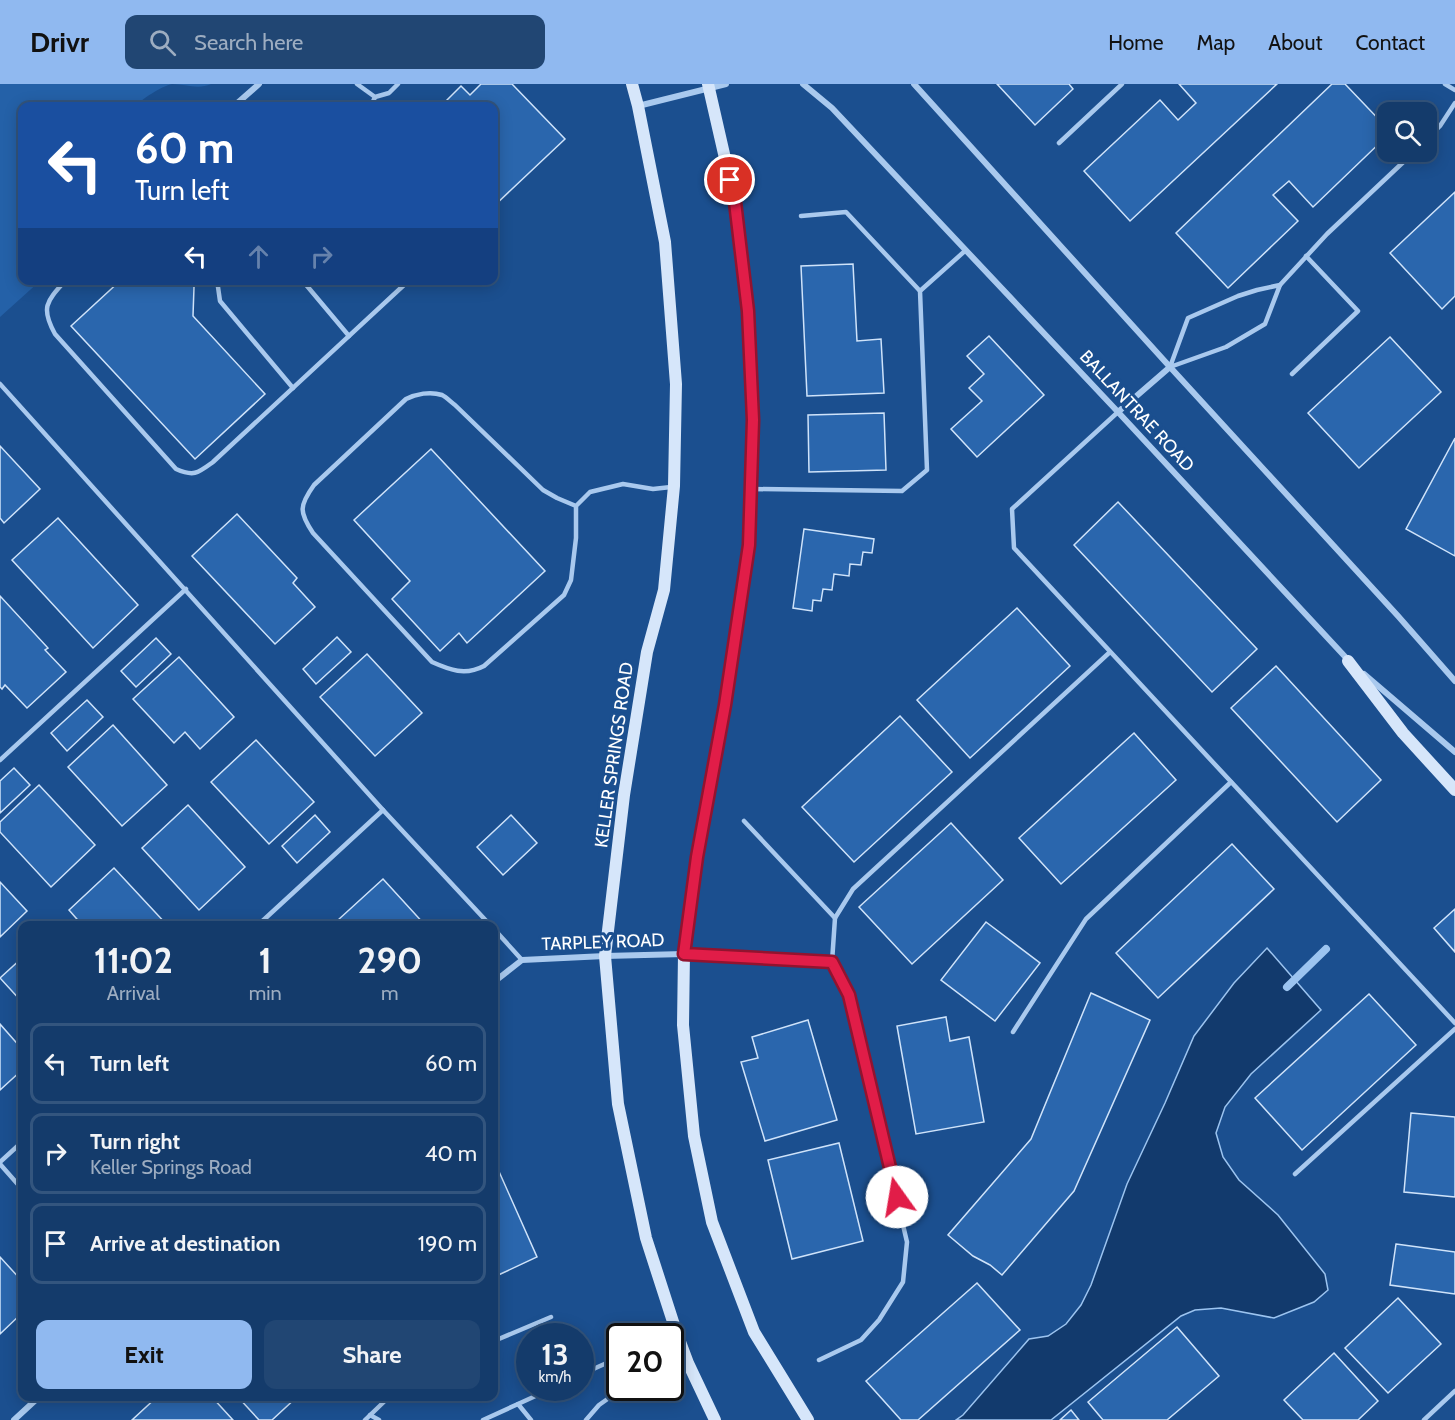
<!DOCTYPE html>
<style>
body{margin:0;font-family:Cabin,sans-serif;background:#214673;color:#f1f3f6;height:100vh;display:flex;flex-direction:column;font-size:22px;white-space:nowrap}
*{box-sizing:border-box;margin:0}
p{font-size:20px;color:#9dadc1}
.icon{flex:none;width:33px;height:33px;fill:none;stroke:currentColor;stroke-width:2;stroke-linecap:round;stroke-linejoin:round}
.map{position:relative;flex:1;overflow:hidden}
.panel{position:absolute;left:18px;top:837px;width:480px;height:480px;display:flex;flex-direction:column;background:#143b6b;border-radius:12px;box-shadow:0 3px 15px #0003,0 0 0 2px #33557e}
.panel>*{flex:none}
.guide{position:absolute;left:18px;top:18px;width:480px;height:183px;border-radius:12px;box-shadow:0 3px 15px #0003,0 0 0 2px #33557e;background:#1a4fa0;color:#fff;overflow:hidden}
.buttons{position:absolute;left:1377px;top:18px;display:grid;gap:12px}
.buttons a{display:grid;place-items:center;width:60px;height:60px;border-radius:12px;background:#143b6b;box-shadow:0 3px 15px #0003,0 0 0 2px #33557e;font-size:30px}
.speed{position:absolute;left:516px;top:1239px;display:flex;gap:12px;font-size:30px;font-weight:700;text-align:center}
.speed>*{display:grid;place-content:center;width:78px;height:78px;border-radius:50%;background:#143b6b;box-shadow:0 3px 15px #0003,0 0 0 2px #33557e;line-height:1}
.speed small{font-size:15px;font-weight:400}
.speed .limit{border:3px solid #111;border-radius:9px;background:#fff;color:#111}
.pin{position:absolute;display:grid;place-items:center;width:51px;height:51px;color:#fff;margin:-26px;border:3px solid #fff;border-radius:50%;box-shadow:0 2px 6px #0007}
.me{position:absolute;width:66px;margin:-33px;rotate:347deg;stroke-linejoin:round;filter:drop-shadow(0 0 4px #0008)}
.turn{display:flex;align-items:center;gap:21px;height:126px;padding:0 18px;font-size:27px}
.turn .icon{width:78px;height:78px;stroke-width:2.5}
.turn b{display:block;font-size:42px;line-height:51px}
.lanes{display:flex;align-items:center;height:57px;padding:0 18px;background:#0003;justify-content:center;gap:30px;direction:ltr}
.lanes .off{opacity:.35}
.eta{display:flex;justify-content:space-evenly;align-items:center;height:102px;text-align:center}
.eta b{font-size:36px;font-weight:700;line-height:42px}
.primary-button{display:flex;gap:12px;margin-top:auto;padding:12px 18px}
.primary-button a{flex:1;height:69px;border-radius:12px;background:#90b9f0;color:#111;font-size:24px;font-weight:700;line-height:69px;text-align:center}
.primary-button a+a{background:#214673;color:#f1f3f6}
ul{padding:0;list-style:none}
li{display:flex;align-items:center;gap:18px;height:81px;margin:0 12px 9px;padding:0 6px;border:3px solid #33557e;border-radius:12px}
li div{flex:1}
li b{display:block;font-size:22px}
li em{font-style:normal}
header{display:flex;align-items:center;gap:36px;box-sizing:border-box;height:84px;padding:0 30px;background:#90b9f0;color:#111}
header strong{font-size:28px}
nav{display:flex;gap:33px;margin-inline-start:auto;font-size:21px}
.search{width:420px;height:54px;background:#214673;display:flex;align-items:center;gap:15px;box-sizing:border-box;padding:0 21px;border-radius:12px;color:#9dadc1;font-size:22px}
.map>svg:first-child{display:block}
.green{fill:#2461a8}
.water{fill:#123a6d;stroke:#9cc4f0;stroke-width:1.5}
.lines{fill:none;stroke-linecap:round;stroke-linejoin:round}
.stream{stroke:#9cc4f0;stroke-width:8}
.building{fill:#2a66ad;stroke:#cfe3fa;stroke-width:1.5}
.service{stroke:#a9c9ee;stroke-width:4.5}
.minor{stroke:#a9c9ee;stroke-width:6}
.secondary{stroke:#d6e6fa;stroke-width:12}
.route-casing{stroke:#92132f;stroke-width:15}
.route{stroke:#e11d48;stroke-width:10}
.labels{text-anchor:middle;stroke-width:6;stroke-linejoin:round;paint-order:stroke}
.street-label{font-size:18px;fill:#fff;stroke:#1b4f8f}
</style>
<header>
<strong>Drivr</strong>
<div class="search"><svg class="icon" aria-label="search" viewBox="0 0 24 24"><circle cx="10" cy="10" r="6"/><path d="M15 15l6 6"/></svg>Search here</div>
<nav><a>Home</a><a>Map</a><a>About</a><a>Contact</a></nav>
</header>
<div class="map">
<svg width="1455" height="1336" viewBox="0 0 1455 1336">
<rect width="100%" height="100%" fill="#1b4f8f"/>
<path class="green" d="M 0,0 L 211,0 C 198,6 185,0 172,0 C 162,2 142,15 135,22 L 22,22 L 22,196 L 40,197 L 0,233 Z"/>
<polygon class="water" points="1267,864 1321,926 1251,990 1225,1023 1216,1049 1223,1073 1239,1096 1278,1131 1325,1190 1328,1206 1314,1218 1274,1234 1221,1224 1195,1226 1181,1232 1051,1336 956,1336 963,1331 1029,1255 1048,1252 1066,1240 1081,1221 1091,1201 1127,1100 1165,1019 1194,952 1234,899"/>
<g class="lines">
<polyline class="stream" points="1287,903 1326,865"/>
</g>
<g class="building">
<polygon points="481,0 512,0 565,55 494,122 494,22 453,22 447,16 461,2 470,11"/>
<polygon points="997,0 1069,0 1073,5 1035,41"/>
<polygon points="1179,0 1277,0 1130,137 1084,87 1160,16 1178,36 1196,19"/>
<polygon points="1332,0 1345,0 1388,45 1388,51 1313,123 1289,97 1273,111 1298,137 1228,204 1176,149"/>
<polygon points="1455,108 1455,212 1442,225 1390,169"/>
<polygon points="853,180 857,257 881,255 884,309 807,312 801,182"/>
<polygon points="121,196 188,196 194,203 193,232 265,310 195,375 71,242"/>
<polygon points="989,252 1044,311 977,373 951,345 982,317 969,304 984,290 967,272"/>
<polygon points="1390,253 1441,308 1359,384 1308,329"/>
<polygon points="884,329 886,386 809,388 808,331"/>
<polygon points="1455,354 1455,472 1406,445"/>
<polygon points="0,362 40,405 4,439 0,434"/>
<polygon points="431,365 545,487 467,559 459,549 440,567 392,515 410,497 354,436"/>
<polygon points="1118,418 1257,565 1212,608 1074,461"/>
<polygon points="237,430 297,494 293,499 315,523 275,560 192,472"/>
<polygon points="58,434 138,521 93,564 12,476"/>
<polygon points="804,445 874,455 872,469 863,468 861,481 850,480 849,492 834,490 832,506 823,505 821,517 813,516 812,527 793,524"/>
<polygon points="0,512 48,564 45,566 66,588 27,624 5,601 2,605 0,603"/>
<polygon points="1017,524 1070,582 970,674 917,616"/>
<polygon points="337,553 351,568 316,600 303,585"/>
<polygon points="156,554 171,570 136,603 121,587"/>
<polygon points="367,570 422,629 375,672 320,613"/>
<polygon points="179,573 234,633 200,665 185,648 174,659 133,615"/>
<polygon points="1276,582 1381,696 1337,738 1231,624"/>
<polygon points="87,616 103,633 67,667 51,649"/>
<polygon points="900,632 952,688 854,778 802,723"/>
<polygon points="113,641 167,701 122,742 68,683"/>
<polygon points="1134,649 1176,696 1061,800 1019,754"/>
<polygon points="256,656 314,718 269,760 211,698"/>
<polygon points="14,684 30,701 0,729 0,697"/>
<polygon points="39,701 95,761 51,803 0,748 0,738"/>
<polygon points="188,721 245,783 199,826 142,764"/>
<polygon points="315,731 330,748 297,779 282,762"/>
<polygon points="511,731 537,759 503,791 477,763"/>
<polygon points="951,739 1003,796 912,880 859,823"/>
<polygon points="1232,760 1274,805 1158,914 1116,869"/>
<polygon points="114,784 168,842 83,842 69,826"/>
<polygon points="383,795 426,842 343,842 338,836"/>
<polygon points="0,798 27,827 0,853"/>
<polygon points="1455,825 1455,868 1434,844"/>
<polygon points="986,838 1040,879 995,937 941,896"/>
<polygon points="22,874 22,918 0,894"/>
<polygon points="1091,909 1150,936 1074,1107 1002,1191 990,1181 973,1172 948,1151 1031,1055"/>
<polygon points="1369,910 1416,961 1302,1066 1255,1014"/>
<polygon points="946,933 950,957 969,953 984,1038 916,1050 897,942"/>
<polygon points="808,936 837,1036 765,1057 741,978 758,974 752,953"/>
<polygon points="0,940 22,965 22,986 0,1006"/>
<polygon points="1411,1029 1455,1033 1455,1113 1404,1108"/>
<polygon points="839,1059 863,1157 792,1175 768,1076"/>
<polygon points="497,1083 537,1173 494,1193 494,1085"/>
<polygon points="1396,1160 1455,1168 1455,1210 1390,1201"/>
<polygon points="0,1173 22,1197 22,1229 0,1250"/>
<polygon points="977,1199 1020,1246 918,1336 901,1336 866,1297"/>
<polygon points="1398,1214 1441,1260 1388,1309 1345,1264"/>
<polygon points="1177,1243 1219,1292 1167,1336 1103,1336 1088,1318"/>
<polygon points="1334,1269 1378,1317 1358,1336 1303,1336 1284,1316"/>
<polygon points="158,1312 211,1312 233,1336 132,1336"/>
<polygon points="237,1312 298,1312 272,1336 259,1336"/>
<polygon points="1071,1326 1079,1336 1060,1336"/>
</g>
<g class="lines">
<g class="service">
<polyline points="357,0 375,13 389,9 398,0"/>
<polyline points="1445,0 1455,6"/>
<polyline points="371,22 375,13"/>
<polyline points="1426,56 1440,42 1455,19"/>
<polyline points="1059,59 1122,0"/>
<polyline points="801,132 846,128 920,207"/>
<path d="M 66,196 C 47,217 40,223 55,250 L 176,385 C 194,393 198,389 213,378 L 404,201 L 405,196"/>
<polyline points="217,196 220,217 293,304"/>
<polyline points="302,196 349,252"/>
<polygon points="1280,201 1265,240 1226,263 1170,283 1188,234 1238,212 1257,206"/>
<polyline points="1280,201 1327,150 1414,68"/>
<polyline points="1292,290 1358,227 1306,172"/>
<polyline points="0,300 383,726 491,842"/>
<polyline points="1118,328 1012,425 1014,464 1455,939"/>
<polyline points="753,405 902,407 927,386 920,207 966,166"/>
<path d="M 576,422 L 557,414 L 543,406 L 455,321 C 451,318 446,313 442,311 C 430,307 416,310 406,315 L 314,401 C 299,422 299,428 313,449 L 432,578 C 450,586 465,592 484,582 L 564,511 L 571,496 L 576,454 L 576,422 L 590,408 L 623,400 L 653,405 L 671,403"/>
<polyline points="0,676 186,505"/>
<polyline points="744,737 835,834"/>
<polyline points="257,842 383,726"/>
<polyline points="494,845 522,876"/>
<polyline points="685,870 832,878"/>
<polyline points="1013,948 1086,835 1231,698"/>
<polyline points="0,1078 22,1058"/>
<polyline points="0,1080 22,1105"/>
<polyline points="1295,1090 1455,945"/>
<polyline points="663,1252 674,1248"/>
<polyline points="494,1257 551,1233"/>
<polyline points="819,1276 861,1256 879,1236 903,1198 907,1158 849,911 832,878 835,834 853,805 1110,568"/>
<polyline points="670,1286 687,1279"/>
<polyline points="580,1291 620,1273"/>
<polyline points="370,1331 379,1336"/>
<polyline points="365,1336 390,1312"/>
<polyline points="483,1336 518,1320"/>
<polyline points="531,1336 518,1320 553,1304"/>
<polyline points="586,1336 599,1321 616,1309 630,1304"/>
<polyline points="1424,1336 1455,1307"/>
</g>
<g class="minor">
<polyline points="803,0 832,24 1118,328 1350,578"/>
<polyline points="914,0 1170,283 1398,532 1455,597"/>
<polyline points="234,22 259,0"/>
<polyline points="638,22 726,0"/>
<polyline points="1118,328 1170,283"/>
<polyline points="1364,590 1455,668"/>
<polyline points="494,898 522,876 605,872 684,870"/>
<polyline points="14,1336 40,1312"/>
</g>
<g class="secondary">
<polyline points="632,0 638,22 665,158 676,300 674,402 664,506 647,568 624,711 605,872 618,1020 646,1154 676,1247 688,1279 715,1336"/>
<polyline points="708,0 735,118 748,227 753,336 749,461 725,621 697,773 684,870 683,941 694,1052 712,1138 754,1248 808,1336"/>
<polyline points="1348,577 1403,649 1455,706"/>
</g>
</g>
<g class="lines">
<defs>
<polyline id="route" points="730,96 735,118 748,227 753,336 749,461 725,621 697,773 684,870 832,878 849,911 897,1113"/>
</defs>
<use href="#route" class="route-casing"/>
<use href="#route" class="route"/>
</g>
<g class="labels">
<g class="street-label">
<text transform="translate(1137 327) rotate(47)" y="6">BALLANTRAE ROAD</text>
<text transform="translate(614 671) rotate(-82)" y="6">KELLER SPRINGS ROAD</text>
<text transform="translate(603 858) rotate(-2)" y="6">TARPLEY ROAD</text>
</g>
</g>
</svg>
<div class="buttons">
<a><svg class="icon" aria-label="search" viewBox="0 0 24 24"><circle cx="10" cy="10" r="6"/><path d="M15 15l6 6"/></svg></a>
</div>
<div class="speed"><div>13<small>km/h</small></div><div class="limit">20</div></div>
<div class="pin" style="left:730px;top:96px;background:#d93025"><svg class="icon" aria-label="arrive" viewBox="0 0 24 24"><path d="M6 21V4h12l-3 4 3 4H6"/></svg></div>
<svg class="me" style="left:897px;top:1113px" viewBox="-20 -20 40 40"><circle r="19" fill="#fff"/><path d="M0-13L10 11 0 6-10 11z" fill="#e11d48"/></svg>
<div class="guide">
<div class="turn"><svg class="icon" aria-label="left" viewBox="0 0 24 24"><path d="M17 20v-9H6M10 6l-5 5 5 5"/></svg><div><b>60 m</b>Turn left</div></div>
<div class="lanes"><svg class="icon" aria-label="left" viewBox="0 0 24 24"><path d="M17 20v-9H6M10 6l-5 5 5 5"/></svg><svg class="icon off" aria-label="ahead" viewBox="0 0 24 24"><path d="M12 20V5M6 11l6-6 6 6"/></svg><svg class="icon off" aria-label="right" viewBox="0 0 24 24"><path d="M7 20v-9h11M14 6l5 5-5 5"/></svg></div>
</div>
<section class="panel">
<div class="eta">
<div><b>11:02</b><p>Arrival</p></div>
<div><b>1</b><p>min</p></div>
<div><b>290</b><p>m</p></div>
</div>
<ul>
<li><svg class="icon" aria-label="left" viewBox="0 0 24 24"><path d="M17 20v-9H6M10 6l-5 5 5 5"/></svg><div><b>Turn left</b></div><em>60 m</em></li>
<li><svg class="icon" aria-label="right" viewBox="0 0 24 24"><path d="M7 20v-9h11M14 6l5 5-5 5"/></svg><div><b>Turn right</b><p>Keller Springs Road</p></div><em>40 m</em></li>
<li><svg class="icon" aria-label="arrive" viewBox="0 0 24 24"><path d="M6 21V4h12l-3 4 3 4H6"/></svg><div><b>Arrive at destination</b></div><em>190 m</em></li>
</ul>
<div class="primary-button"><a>Exit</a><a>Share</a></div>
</section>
</div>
